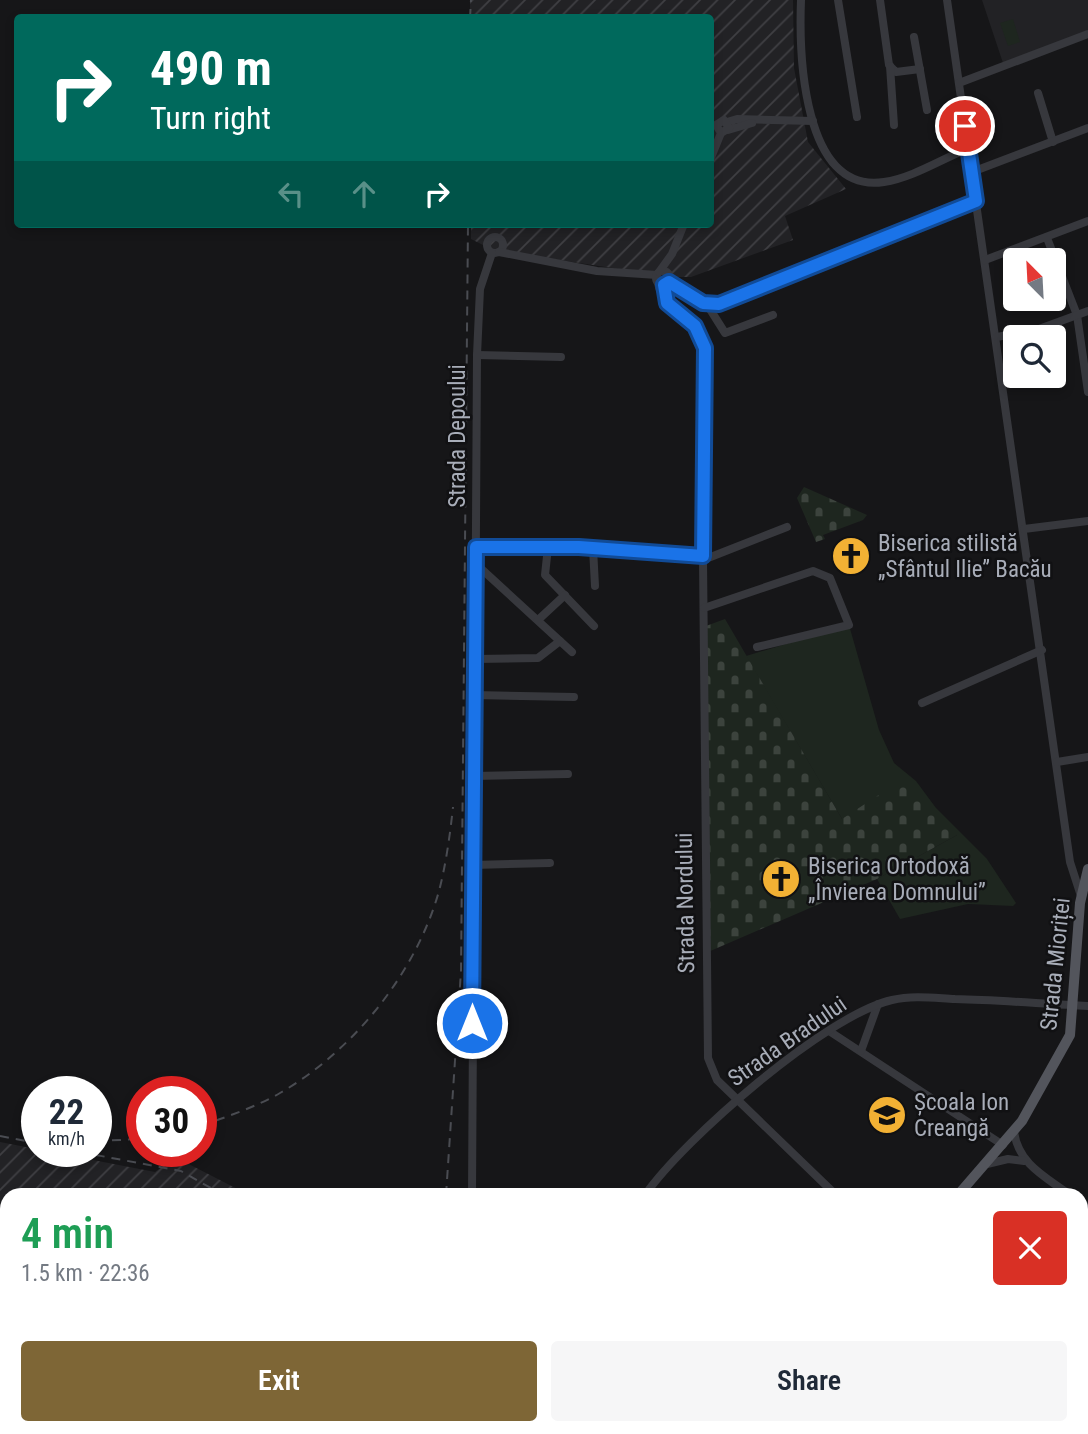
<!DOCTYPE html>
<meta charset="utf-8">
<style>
body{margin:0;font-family:"Roboto Condensed",sans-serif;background:#f6f6f7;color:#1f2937;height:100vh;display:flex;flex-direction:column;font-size:26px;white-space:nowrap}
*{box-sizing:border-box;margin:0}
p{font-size:23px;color:#747a83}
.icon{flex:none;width:38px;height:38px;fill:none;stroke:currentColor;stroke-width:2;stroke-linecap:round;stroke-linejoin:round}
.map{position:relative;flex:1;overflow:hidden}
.drawer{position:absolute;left:0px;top:1188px;width:1088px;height:247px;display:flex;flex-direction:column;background:#fff;border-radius:21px 21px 0 0;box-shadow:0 4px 10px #0003}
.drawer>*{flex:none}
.top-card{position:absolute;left:14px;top:14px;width:700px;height:214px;border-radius:7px;box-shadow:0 4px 10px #0003;background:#00695c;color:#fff;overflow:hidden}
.needle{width:46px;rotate:336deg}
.fabs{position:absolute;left:1003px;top:248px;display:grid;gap:14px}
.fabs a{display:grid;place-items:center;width:63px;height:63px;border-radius:7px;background:#fff;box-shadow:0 4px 10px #0003;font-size:35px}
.speed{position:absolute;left:21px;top:1076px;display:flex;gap:14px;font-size:35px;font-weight:700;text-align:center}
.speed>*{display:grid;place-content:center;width:91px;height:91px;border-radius:50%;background:#fff;box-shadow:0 4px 10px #0003;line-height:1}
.speed small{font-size:18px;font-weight:400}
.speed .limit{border:10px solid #d22;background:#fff;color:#111}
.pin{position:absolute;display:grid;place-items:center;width:60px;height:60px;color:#fff;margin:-30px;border:4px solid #fff;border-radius:50%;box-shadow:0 2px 7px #0007}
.me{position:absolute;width:77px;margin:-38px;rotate:0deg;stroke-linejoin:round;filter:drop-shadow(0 0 5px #0008)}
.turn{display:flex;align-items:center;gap:24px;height:147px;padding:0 21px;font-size:32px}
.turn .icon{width:91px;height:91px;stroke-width:2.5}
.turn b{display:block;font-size:49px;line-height:60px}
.lanes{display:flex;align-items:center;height:66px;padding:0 21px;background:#0003;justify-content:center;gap:35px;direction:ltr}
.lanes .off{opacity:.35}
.round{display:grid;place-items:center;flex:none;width:74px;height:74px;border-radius:7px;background:#f6f6f7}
.head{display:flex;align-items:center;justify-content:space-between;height:119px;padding:0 21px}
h1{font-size:42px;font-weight:600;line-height:52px;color:#1e9e55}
.action{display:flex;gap:14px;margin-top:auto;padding:14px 21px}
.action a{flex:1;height:80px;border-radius:7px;background:#7e6636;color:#fff;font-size:28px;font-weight:600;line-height:80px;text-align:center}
.action a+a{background:#f6f6f7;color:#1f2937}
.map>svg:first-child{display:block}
.built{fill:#222225}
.industrial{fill:url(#industrial-furrows)}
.grass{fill:#1e261f}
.cemetery{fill:url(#cemetery-stones)}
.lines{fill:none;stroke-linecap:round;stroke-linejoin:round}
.minor{stroke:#37383d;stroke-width:8}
.major{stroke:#53555c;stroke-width:10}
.rail{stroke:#4a4c52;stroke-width:2;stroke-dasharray:9 7;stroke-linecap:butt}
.route-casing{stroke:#114b97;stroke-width:18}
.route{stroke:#1a73e8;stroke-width:12}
.labels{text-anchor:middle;stroke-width:5;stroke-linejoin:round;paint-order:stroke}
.street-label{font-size:23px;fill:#a8adb8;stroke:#111113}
.poi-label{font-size:23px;fill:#a8adb8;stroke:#111113;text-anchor:start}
</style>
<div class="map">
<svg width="1088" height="1434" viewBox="0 0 1088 1434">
<defs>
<pattern id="industrial-furrows" width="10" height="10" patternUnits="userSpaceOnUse" patternTransform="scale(1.75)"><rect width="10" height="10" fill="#222225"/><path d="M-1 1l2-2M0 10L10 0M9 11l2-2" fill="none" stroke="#3f3f43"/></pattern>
<pattern id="cemetery-stones" width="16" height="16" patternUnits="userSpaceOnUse" patternTransform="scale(1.75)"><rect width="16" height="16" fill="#1e261f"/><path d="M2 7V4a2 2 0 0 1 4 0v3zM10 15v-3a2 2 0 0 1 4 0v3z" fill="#3c433d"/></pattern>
</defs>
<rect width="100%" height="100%" fill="#161618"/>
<g class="built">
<polygon points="982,0 1088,0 1088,34 1004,66"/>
<polygon points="1,1382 7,1382 7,1428 439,1428 444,1434 2,1434"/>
</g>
<g class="industrial">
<polygon points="470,0 793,0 794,68 808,142 846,189 785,216 793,240 691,277 672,277 493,250 471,239 471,224 710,224 710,18 470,18"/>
<polygon points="0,1142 155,1172 175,1157 249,1195 7,1195 7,1382 0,1382"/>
</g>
<g class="grass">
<polygon points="1013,19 1020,42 1008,46 1000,23"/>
<polygon points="849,625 879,730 894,763 916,781 936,808 987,859 1016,903 1013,906 968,904 900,919 877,879 957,835 842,819 746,656"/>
</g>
<g class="cemetery">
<polygon points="804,487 867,515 863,520 823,535 825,539 816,542 797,498"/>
<polygon points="725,619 842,819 897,783 912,788 957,835 877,879 708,952 706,626"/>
</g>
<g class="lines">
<g class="minor">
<path d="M 801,0 C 799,52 802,195 884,182 C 912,178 942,159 969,148"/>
<polyline points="838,0 857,117"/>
<polyline points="880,0 889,65 896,72 920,69"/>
<polyline points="947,0 1070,862 1081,896"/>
<polyline points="914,37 927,110"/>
<polyline points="890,66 894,125"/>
<polyline points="959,83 1088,34"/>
<polyline points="1038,93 1053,142"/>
<polyline points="727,122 737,119 813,121"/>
<polyline points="728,130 752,123"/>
<polyline points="710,160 721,133 716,125 724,120 729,128 721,133"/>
<polyline points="972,172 1088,128"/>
<circle cx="495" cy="245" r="8"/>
<polyline points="1047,238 1077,315 1088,392"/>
<polyline points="499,252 597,271 657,275"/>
<polyline points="985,260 1088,221"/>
<circle cx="663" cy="278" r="7"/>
<polyline points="659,272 672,254 684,224"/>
<polyline points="669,282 708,306"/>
<path d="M 658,283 C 662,306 681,311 694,325 C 705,337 706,354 707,369 L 703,560 L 708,1058 L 717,1080 L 836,1195"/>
<polyline points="708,306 976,201"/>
<polyline points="708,306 725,333 773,315"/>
<polyline points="997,337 1039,329 1088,311"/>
<polyline points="477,355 561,357"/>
<polyline points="1024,529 1088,521"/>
<polyline points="476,547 579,547 703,556"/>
<polyline points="548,547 545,575 594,626"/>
<polyline points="593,548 595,586"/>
<polyline points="703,560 787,527"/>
<polyline points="476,564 572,652"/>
<polyline points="704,608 813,571 830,578 849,625 757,647"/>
<polyline points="538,620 565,595"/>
<polyline points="475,659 538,658 560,641"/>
<polyline points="474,695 574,697"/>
<polyline points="922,703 1042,650"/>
<polyline points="1057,762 1088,757"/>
<polyline points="474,776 568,774"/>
<polyline points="473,865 550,863"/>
<polyline points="829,1031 1003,1145"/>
<polyline points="861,1051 878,1004"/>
<path d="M 1014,1132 C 1019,1165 1046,1177 1070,1195"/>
<polyline points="987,1164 1008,1159 1024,1161"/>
<polyline points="472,1195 477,355 480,289 492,253"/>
<path d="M 645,1195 C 684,1139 826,1015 892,1000 C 913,995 934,998 955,999 C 1000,1000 1044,1004 1088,1006"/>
<polyline points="1082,1203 1088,1208"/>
<polyline points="1082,1242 1088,1235"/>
<polyline points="1082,1343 1088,1356"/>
<polyline points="1082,1380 1088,1376"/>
<polyline points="544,1428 632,1434"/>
<polyline points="1038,1434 1038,1428"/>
<polyline points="1065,1434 1065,1428"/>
</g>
<g class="major">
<polyline points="958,1195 1022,1121 1070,1035 1080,903 1088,869"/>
<polyline points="0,1374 7,1375"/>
<polyline points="704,1428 782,1434"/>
<polyline points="856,1429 872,1434"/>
<polyline points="780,1434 832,1428"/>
</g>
<g class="rail">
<polyline points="470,18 471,0"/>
<path d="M 201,1126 C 228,1116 256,1107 280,1093 C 353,1051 416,973 439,891 C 446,864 450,835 453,807"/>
<polyline points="0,1136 37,1143"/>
<polyline points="96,1141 142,1139"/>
<polyline points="80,1152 181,1171 223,1195"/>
<polyline points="446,1195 461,971 468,224"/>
<polyline points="456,1428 458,1434"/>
<polyline points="474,1428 476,1434"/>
</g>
</g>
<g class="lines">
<defs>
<polyline id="route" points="472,1023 476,547 579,547 703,556 705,348 695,326 667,303 664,285 669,282 703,303 719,304 976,201 965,126"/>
</defs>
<use href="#route" class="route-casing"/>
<use href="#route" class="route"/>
</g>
<defs>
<symbol id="church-disc" viewBox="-11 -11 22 22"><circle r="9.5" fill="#f2b134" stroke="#111113"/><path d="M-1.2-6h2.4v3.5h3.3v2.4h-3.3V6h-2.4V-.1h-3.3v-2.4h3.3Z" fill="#111"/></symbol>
<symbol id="school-disc" viewBox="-11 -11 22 22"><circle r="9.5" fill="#f2b134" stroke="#111113"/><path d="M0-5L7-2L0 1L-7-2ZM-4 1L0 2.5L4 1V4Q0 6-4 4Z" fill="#111"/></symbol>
</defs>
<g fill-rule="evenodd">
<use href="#church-disc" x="829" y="534" width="44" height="44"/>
<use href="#church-disc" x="759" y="857" width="44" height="44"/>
<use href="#school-disc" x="865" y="1093" width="44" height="44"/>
</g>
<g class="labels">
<g class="street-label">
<text transform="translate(457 436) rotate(-90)" y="8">Strada Depoului</text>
<text transform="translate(685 903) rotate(-91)" y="8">Strada Nordului</text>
<text transform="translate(1055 964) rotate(-84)" y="8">Strada Mioriței</text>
<text transform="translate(787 1041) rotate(-35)" y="8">Strada Bradului</text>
</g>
<g class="poi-label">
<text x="878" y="551">Biserica stilistă<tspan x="878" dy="26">„Sfântul Ilie” Bacău</tspan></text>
<text x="808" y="874">Biserica Ortodoxă<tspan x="808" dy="26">„Învierea Domnului”</tspan></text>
<text x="914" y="1110">Școala Ion<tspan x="914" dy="26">Creangă</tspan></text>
</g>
</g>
</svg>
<div class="fabs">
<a><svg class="needle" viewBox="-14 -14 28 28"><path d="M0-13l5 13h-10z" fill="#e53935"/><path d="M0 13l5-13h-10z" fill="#747a83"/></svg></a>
<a><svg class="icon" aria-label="search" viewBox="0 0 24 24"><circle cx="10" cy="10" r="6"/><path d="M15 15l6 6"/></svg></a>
</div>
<div class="speed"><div>22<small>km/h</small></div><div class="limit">30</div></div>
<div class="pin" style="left:965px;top:126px;background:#d93025"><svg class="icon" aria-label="arrive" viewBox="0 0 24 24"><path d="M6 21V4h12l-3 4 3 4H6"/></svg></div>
<svg class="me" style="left:472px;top:1023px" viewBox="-20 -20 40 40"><circle r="17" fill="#1a73e8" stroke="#fff" stroke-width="3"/><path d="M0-11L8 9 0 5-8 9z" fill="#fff"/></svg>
<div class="top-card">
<div class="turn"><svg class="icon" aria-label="right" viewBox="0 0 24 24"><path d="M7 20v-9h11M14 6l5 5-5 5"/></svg><div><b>490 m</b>Turn right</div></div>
<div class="lanes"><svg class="icon off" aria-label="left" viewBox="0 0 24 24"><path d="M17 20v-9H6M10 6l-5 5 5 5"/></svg><svg class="icon off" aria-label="ahead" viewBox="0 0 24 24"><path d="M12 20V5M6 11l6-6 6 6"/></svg><svg class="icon" aria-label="right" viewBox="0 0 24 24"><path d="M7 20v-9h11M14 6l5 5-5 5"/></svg></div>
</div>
<section class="drawer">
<div class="head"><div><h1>4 min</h1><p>1.5 km · 22:36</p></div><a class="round" style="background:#d93025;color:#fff"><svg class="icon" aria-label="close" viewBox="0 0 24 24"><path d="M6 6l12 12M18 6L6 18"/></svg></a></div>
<div class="action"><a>Exit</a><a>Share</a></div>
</section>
</div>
